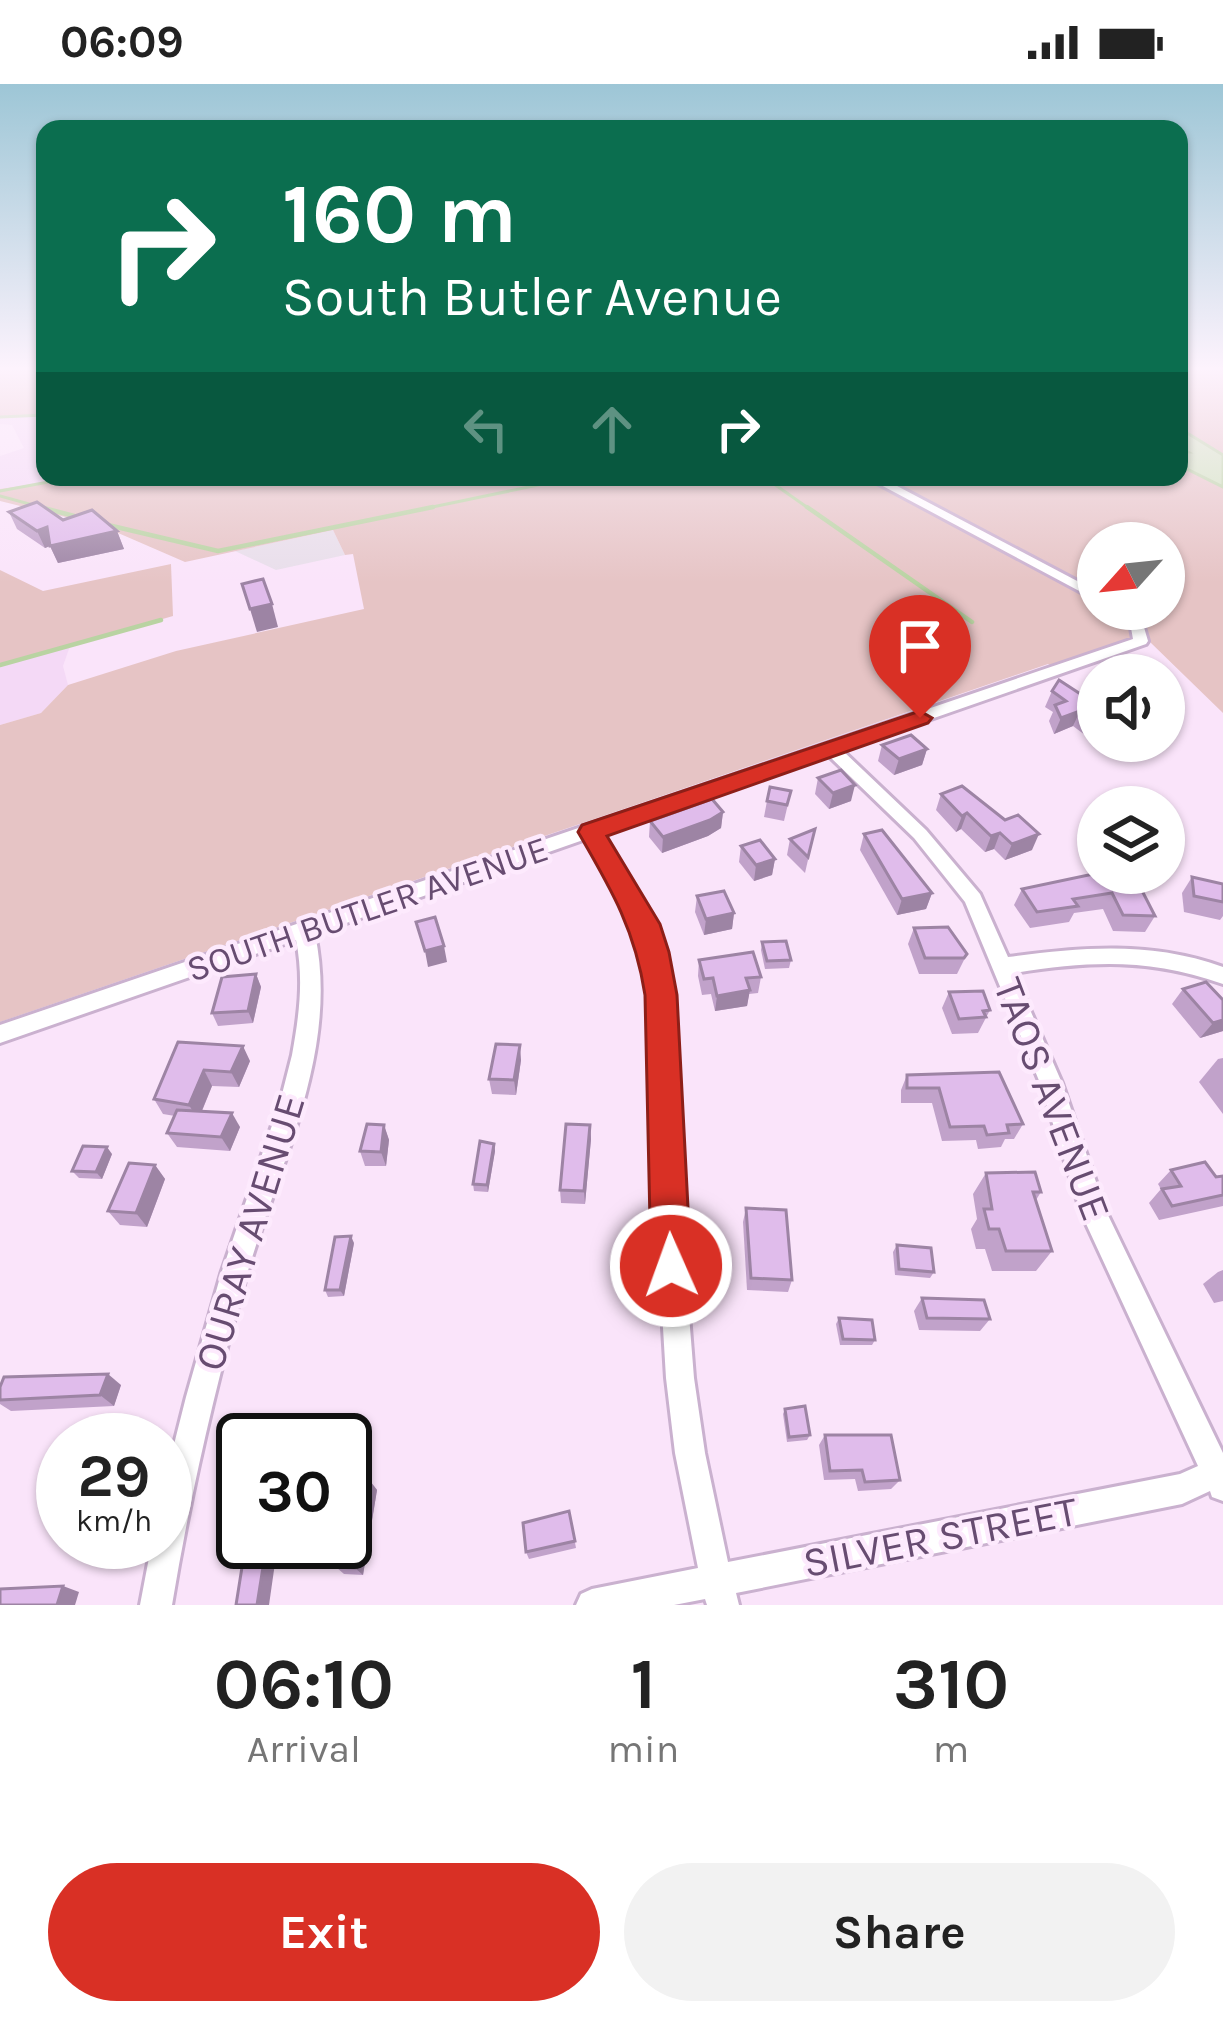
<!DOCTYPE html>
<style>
body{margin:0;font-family:Karla,sans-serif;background:#f2f2f2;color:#222;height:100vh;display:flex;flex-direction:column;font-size:45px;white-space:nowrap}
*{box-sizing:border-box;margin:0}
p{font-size:39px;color:#767676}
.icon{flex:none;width:66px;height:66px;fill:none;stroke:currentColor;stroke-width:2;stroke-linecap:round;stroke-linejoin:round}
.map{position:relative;height:1521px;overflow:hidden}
.details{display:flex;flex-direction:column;background:#fff;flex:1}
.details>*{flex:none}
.hud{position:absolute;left:36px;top:36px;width:1152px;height:366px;border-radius:24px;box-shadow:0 3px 9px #0004;background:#0b6e4f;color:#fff;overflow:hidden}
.needle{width:78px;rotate:243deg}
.tools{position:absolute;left:1077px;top:438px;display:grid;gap:24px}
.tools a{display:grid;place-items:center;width:108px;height:108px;border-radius:50%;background:#fff;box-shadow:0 3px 9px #0004;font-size:60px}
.speed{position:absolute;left:36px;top:1329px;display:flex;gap:24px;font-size:60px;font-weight:700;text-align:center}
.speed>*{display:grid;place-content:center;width:156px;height:156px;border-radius:50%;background:#fff;box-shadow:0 3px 9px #0004;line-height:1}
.speed small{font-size:30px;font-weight:400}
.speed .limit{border:6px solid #111;border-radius:18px;background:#fff;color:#111}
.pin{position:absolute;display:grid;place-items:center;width:102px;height:102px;color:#fff;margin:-123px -51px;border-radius:50% 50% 50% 0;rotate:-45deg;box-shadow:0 0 12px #0007}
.pin .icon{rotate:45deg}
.me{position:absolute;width:132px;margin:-66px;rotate:358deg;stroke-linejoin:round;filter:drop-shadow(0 0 9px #0008)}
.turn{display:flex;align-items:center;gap:42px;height:252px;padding:0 48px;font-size:54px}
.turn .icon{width:156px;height:156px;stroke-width:2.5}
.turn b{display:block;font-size:84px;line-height:102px}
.lanes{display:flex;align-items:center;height:114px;padding:0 48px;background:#0003;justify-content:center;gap:60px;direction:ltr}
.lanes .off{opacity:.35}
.eta{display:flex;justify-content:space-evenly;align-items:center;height:204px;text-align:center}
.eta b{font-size:72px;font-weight:700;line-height:84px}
.primary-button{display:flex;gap:24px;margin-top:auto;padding:24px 48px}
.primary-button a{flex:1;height:138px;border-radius:72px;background:#d93025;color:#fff;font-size:48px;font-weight:700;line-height:138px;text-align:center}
.primary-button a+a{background:#f2f2f2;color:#222}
.status{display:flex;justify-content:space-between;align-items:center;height:84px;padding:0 60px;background:#fff;direction:ltr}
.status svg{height:33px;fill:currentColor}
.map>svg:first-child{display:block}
.residential{fill:#f4d9f6}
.industrial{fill:#e8deea}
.green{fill:#e6c4c5}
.water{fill:#cee2bb;stroke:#b9d3a2;stroke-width:3}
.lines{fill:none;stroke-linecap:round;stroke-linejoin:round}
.stream-far1{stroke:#b9d3a2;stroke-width:3}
.stream{stroke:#b9d3a2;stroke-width:4.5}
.minor-casing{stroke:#cab1cf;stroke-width:6}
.minor{fill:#fff;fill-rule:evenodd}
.wall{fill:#c1a2ca}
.shaded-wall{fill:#9d84a4}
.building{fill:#e0bceb;stroke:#9d84a4;stroke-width:3}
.route{fill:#d93025;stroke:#8d1f18;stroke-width:3}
.labels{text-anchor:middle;stroke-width:9;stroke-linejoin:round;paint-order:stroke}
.street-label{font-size:36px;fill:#674c71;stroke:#fdeafd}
.near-street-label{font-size:42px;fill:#674c71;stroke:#fdeafd}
</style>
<div class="status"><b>06:09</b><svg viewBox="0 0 49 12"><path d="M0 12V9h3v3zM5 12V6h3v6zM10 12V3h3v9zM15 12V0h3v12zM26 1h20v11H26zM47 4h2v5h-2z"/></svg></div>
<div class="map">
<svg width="1223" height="1521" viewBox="0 0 1223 1521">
<rect width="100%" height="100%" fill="#fae4fa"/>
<g class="residential">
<polygon points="45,332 45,393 81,393 0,405 0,372 24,364 12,341 0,340 0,334"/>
<polygon points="70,562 63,582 68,601 41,629 0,641 0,582"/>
</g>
<polygon class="industrial" points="333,446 345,471 276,486 235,467"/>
<g class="green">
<polygon points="0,286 45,286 45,332 0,334"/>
<polygon points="1179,286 1223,286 1223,629 1150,558 1062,589 1048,580 0,938 0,641 41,629 68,601 176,567 364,525 353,470 345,471 333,446 185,478 102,442 0,417 0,405 81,393 865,393 1088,510 1098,516 1098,525 1113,525 1139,538 1126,525 1164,525 1164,459 1098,459 1098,508 877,393 1179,393"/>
<polygon points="171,480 173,532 0,582 0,486 43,507"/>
</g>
<polygon class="water" points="1179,344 1223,371 1223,403 1179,381 1179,368 1188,368 1179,363"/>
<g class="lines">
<g class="stream-far1">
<polyline points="0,333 45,331"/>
<polyline points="764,393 811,426"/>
<polyline points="0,407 75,393"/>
<polyline points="0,412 51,426"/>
<polyline points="418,426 577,393"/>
</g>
<g class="stream">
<polyline points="40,423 78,433"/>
<polyline points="807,423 972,538"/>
<polyline points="108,441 218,467 433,423"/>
<polyline points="0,581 161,536"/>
</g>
<defs>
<g id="minor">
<polygon points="866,393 880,393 1098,508 1098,517"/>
<path d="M 1110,525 L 1125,525 L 1143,540 L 1148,557 L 1146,560 L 842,666 L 926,746 L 980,810 L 1008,873 C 1082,863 1152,857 1223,883 L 1223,900 C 1148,874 1092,877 1014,889 L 1062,999 L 1106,1127 L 1223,1369 L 1223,1417 L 1212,1413 L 1210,1407 L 1182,1420 L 736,1509 L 739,1521 L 707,1521 L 705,1515 L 674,1521 L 576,1521 L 581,1510 L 592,1505 L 698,1484 L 675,1369 L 666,1294 L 657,1143 L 651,911 L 641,867 L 626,826 L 586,755 L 315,850 C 340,969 277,1084 245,1197 C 215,1304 190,1412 172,1521 L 140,1521 L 152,1458 L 165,1458 L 165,1396 L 186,1313 L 221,1190 L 280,1018 L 292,971 C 299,932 304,896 296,856 L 0,959 L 0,941 L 1133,555 L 1131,544 ZM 828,671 L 914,754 L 965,818 L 1040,999 L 1082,1131 L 1198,1382 L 1180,1390 L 728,1478 L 705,1369 L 694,1294 L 682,1143 L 671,911 L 661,867 L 645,826 L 601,750 Z"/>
</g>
</defs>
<use href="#minor" class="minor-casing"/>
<use href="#minor" class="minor"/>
</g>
<g class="wall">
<polygon points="9,428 63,436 117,447 124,465 58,479 50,462 45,464 17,445"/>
<polygon points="1098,604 1098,650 1089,654 1073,642 1054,650 1049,637 1053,628 1045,623 1052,607 1082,611"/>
<polygon points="882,661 927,665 922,681 894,691 878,677"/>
<polygon points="818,694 851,717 829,725 815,710"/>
<polygon points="791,707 784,737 764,733 767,717"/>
<polygon points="941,710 1032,766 1005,776 994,765 985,768 961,745 956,748 936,726"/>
<polygon points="723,728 721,744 708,752 662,769 649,753 650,737"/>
<polygon points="815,745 805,789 787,771 790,755"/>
<polygon points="864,750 932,809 926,825 897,831 860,766"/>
<polygon points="741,762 775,775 772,791 754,797 739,778"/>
<polygon points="1097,778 1098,789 1155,832 1145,848 1113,847 1103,825 1074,829 1069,838 1030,844 1014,821 1022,805 1091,790"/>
<polygon points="1192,793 1223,800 1223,832 1220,836 1184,828 1182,809"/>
<polygon points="697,812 734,829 732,845 704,851 695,828"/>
<polygon points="914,844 967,870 957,890 919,890 908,860"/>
<polygon points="762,858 791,876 789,884 765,885 761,866"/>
<polygon points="699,876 761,893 758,909 749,910 747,922 715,927 711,910 702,911 698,892"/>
<polygon points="256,890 261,903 253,939 218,942 212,929"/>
<polygon points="1183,905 1223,916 1223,947 1200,954 1172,920"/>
<polygon points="949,908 990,926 978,949 952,950 942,924"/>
<polygon points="178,958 250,977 239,1003 212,1002 202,1027 240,1043 230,1067 177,1063 167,1049 175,1032 163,1030 154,1015"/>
<polygon points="1223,974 1223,1030 1199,998 1218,975"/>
<polygon points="521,976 516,1011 492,1010 489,995"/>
<polygon points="907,991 1023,1040 1014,1055 1005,1055 1001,1063 978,1065 976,1056 942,1057 932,1019 901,1019 901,1006"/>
<polygon points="384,1041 389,1056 386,1082 365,1082 360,1067"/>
<polygon points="590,1041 591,1055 585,1120 561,1119 560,1106"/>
<polygon points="494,1060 495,1067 488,1108 474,1107 473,1100"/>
<polygon points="112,1070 102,1095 79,1094 72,1087"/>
<polygon points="155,1081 165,1095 147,1143 120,1141 108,1127"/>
<polygon points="1171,1086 1216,1093 1223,1092 1223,1122 1159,1136 1149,1119 1161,1105 1158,1100"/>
<polygon points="986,1089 1041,1108 1036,1116 1052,1167 1036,1187 992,1187 985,1165 976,1165 971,1145 977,1135 973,1110"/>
<polygon points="746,1124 792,1196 788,1208 747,1206 743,1138"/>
<polygon points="354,1159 344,1212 328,1213 325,1206"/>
<polygon points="897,1161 934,1188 930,1194 895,1191 893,1168"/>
<polygon points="1223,1186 1223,1217 1214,1219 1203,1200 1218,1188"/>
<polygon points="922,1214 990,1235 980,1247 919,1246 914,1227"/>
<polygon points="839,1234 875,1256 872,1261 840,1261 836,1240"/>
<polygon points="121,1301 114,1322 11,1327 0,1320 0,1303"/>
<polygon points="785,1325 810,1351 807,1356 787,1358 783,1330"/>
<polygon points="825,1351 900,1396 891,1405 858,1407 855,1395 824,1396 819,1361"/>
<polygon points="370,1397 377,1406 363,1491 344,1490 336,1483"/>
<polygon points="569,1427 576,1464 529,1475 526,1468"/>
</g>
<g class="shaded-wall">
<polygon points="47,443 117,447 124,465 58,479 50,462 45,464 37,447"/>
<polygon points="272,520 278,543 257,548 250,525"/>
<polygon points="1080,627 1073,642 1054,650 1061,634"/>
<polygon points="1098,637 1098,650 1089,654 1097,638"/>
<polygon points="927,665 922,681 894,691 899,675"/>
<polygon points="855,701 851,717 829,725 833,709"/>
<polygon points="723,728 721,744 708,752 662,769 663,753"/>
<polygon points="967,729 961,745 956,748 962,732"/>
<polygon points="1000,749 994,765 985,768 991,752"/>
<polygon points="1039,750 1032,766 1005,776 1012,760"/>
<polygon points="775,775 772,791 754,797 756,781"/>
<polygon points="932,809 926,825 897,831 902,815"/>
<polygon points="734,829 732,845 704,851 706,835"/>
<polygon points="444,862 447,878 428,883 425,867"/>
<polygon points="256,890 261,903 253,939 248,927"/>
<polygon points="750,906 747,922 715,927 717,912"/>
<polygon points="1223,936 1223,947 1200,954 1213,939"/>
<polygon points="520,961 521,976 516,1011 514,996"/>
<polygon points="243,962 250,977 239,1003 231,988"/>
<polygon points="204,986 212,1002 198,1036 189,1021"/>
<polygon points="232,1029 240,1043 230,1067 221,1053"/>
<polygon points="384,1041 389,1056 386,1082 381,1068"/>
<polygon points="590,1041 591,1055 585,1120 584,1107"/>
<polygon points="494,1060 495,1067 488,1108 487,1101"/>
<polygon points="107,1063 112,1070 102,1095 96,1088"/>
<polygon points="155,1081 165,1095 147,1143 136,1129"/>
<polygon points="351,1152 354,1159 344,1212 340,1206"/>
<polygon points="108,1290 121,1301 114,1322 100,1311"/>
<polygon points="370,1397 377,1406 363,1491 355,1484"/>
<polygon points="267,1458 278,1458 269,1521 257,1521"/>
<polygon points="63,1502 79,1508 75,1521 57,1521"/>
</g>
<g class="building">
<polygon points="37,418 63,436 92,426 117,447 50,462 47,443 37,447 9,428"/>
<polygon points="263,495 272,520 250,525 242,500"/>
<polygon points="1059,596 1082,611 1098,604 1098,620 1096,620 1098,622 1098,637 1080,627 1061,634 1055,621 1066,617 1052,607"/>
<polygon points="911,651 927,665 899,675 882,661"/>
<polygon points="841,686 855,701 833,709 818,694"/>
<polygon points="962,702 1005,736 1018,731 1039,750 1012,760 1000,749 991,752 967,729 962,732 941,710"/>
<polygon points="770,703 791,707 787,721 767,717"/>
<polygon points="712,715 723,728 710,736 663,753 650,737"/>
<polygon points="815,745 808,773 790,755"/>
<polygon points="882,746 932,809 902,815 864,750"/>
<polygon points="760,756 775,775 756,781 741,762"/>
<polygon points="1098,789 1133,789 1155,832 1123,831 1112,809 1073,815 1078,822 1037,828 1022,805"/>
<polygon points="1192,793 1223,800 1223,818 1194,812"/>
<polygon points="724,807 734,829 706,835 697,812"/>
<polygon points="435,833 444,862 425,867 416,838"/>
<polygon points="948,843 967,870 964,874 925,874 914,844"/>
<polygon points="786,857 791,876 767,877 762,858"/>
<polygon points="753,868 761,893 746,894 750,906 717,912 713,894 704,895 699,876"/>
<polygon points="256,890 248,927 212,929 222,893"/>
<polygon points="1206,898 1223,916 1223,936 1213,939 1183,905"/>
<polygon points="983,907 990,926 983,927 986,933 959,935 949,908"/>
<polygon points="178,958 243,962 231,988 204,986 189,1021 154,1015"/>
<polygon points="496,960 520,961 514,996 489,995"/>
<polygon points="999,988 1023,1040 1007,1041 1009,1049 987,1051 984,1042 950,1043 939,1004 907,1004 907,991"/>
<polygon points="177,1026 232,1029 221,1053 167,1049"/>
<polygon points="367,1040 384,1041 381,1068 360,1067"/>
<polygon points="566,1040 590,1041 584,1107 560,1106"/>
<polygon points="480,1057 494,1060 487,1101 473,1100"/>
<polygon points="83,1062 107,1063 96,1088 72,1087"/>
<polygon points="1205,1078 1216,1093 1223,1092 1223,1111 1172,1122 1162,1105 1181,1102 1171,1086"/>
<polygon points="129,1079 155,1081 136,1129 108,1127"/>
<polygon points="1035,1088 1041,1108 1033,1108 1052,1167 1006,1167 999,1145 989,1145 984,1125 992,1125 986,1089"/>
<polygon points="746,1124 786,1126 792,1196 751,1194"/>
<polygon points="351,1152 340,1206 325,1206 335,1153"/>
<polygon points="897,1161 931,1164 934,1188 899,1185"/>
<polygon points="922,1214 984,1216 990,1235 927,1234"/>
<polygon points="839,1234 872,1236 875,1256 843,1255"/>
<polygon points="108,1290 100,1311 0,1316 0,1303 4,1293"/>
<polygon points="805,1322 810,1351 789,1353 785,1325"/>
<polygon points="825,1351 891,1351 900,1396 865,1398 862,1386 830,1387"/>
<polygon points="243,1380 243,1413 232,1415 236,1381"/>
<polygon points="353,1396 370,1397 355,1484 336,1483 341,1458 345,1458 345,1438"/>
<polygon points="569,1427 575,1457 526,1468 523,1439"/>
<polygon points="246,1458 267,1458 257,1521 236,1521"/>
<polygon points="63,1502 57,1521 0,1521 0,1505"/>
</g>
<linearGradient id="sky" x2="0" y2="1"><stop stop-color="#9dc6d6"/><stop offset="0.57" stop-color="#fdf3fd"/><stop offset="1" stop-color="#fdf3fd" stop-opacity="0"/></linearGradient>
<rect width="1223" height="499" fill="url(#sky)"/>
<path class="route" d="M 920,627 L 932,634 L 928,639 L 607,752 L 660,840 L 669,868 L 677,911 L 691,1182 L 685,1196 L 671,1202 L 657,1196 L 651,1182 L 645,911 C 635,845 611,805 578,748 L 582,741 Z"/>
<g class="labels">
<g class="street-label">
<text transform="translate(367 824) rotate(-19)" y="13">SOUTH BUTLER AVENUE</text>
</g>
<g class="near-street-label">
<text transform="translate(1053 1015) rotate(69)" y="15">TAOS AVENUE</text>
<text transform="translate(249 1148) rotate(-73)" y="15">OURAY AVENUE</text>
<text transform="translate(940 1452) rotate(-11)" y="15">SILVER STREET</text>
</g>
</g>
</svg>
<div class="tools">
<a><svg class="needle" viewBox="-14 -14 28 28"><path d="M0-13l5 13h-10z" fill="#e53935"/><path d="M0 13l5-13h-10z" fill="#767676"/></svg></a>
<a><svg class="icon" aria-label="sound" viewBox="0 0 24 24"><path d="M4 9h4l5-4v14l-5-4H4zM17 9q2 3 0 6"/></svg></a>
<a><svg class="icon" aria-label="layers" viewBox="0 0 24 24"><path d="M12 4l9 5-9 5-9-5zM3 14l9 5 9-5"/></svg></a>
</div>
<div class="speed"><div>29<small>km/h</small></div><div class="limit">30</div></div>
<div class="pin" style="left:920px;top:634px;background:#d93025"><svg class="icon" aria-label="arrive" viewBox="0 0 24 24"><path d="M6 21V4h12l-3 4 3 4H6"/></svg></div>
<svg class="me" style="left:671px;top:1182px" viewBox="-20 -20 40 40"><circle r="17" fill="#d93025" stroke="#fff" stroke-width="3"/><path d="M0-11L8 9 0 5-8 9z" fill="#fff"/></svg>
<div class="hud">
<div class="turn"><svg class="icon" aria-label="right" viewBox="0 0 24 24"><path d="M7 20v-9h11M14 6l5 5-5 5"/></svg><div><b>160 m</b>South Butler Avenue</div></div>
<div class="lanes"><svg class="icon off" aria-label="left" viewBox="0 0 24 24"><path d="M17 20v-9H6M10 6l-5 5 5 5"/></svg><svg class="icon off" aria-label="ahead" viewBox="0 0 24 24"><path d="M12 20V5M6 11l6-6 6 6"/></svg><svg class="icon" aria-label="right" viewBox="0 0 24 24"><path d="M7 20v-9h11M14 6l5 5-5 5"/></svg></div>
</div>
</div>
<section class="details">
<div class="eta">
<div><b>06:10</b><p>Arrival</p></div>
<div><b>1</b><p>min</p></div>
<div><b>310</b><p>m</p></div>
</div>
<div class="primary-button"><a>Exit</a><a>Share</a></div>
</section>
